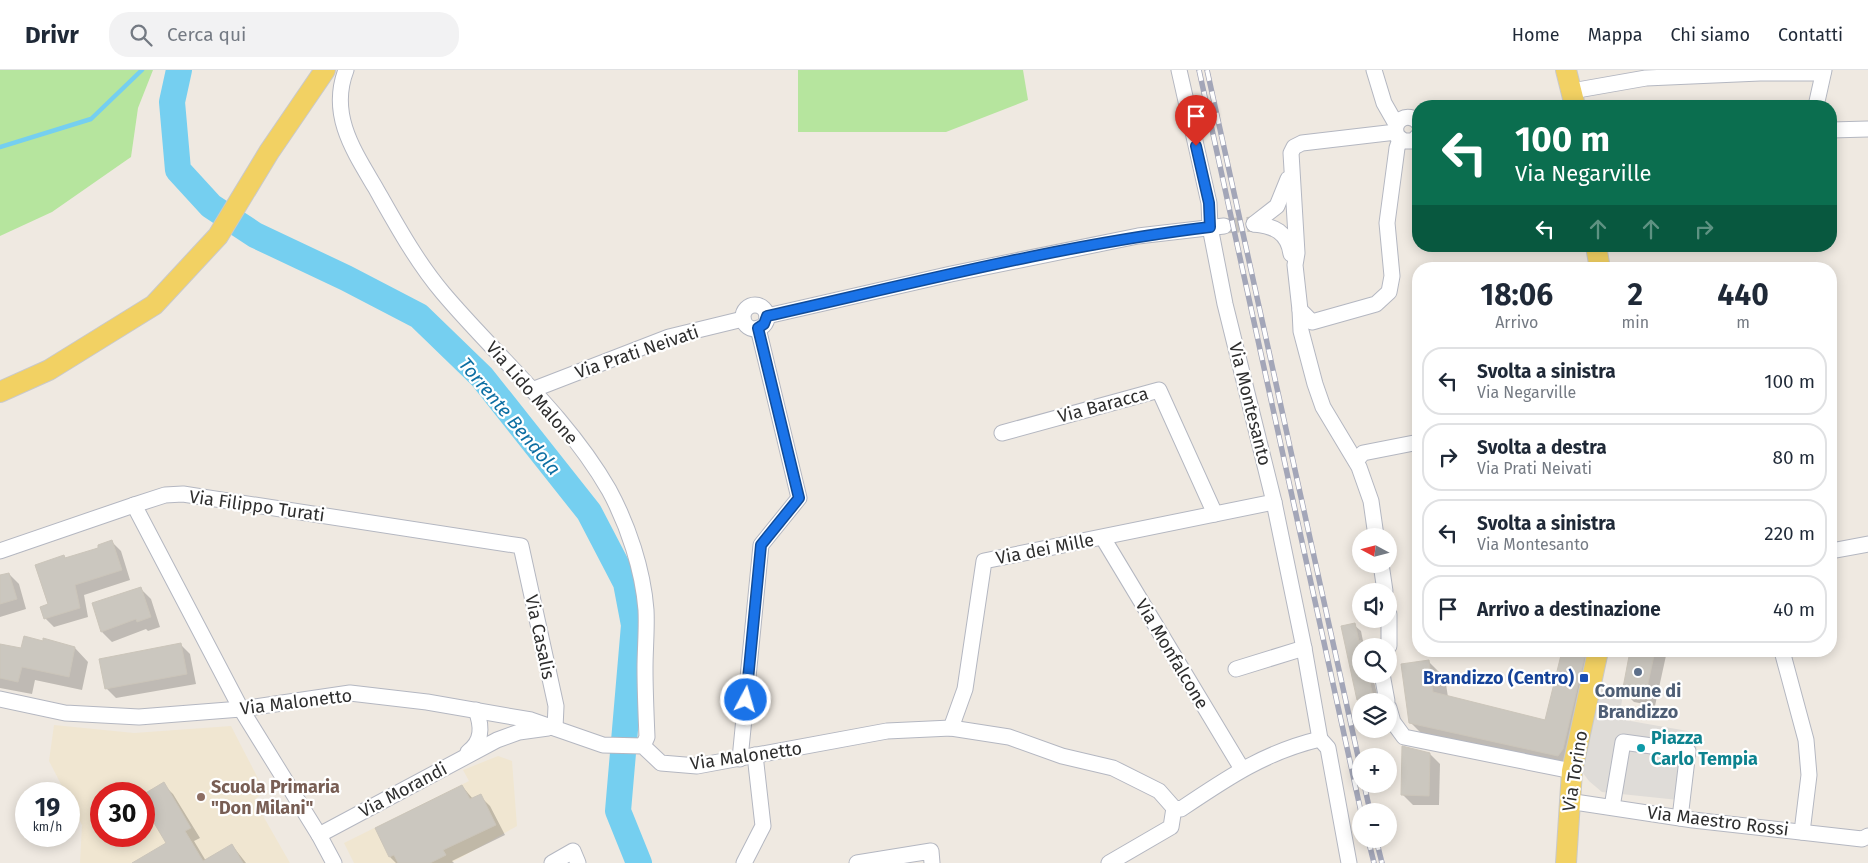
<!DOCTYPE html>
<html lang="it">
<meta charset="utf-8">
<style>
body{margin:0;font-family:"Fira Sans",sans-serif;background:#f2f2f3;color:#1f2937;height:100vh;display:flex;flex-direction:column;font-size:19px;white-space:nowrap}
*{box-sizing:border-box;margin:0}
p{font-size:16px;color:#747a83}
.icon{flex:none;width:28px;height:28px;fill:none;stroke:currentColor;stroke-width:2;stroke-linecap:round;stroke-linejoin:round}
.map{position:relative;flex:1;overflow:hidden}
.panel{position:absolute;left:1412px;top:192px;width:425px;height:395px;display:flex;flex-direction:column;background:#fff;border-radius:20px;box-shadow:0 2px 12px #0003}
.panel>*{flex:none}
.banner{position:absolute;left:1412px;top:30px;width:425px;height:152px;border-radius:20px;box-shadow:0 2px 12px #0003;background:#0b6e4f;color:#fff;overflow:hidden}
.needle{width:32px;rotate:277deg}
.controls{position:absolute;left:1352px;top:458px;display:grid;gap:10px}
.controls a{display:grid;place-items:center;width:45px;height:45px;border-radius:50%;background:#fff;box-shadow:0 2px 12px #0003;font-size:25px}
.speed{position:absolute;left:15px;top:712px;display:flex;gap:10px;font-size:25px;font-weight:700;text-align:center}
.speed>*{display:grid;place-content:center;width:65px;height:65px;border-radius:50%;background:#fff;box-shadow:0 2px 12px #0003;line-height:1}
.speed small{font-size:12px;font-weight:400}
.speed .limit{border:8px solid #d22;background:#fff;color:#111}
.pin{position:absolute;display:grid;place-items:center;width:42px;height:42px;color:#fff;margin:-51px -21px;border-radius:50% 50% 50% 0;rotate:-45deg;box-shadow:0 0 5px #0007}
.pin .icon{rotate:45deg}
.me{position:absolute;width:55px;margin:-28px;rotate:6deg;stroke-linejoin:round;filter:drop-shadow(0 0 4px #0008)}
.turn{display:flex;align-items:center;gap:18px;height:105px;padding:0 20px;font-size:22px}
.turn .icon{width:65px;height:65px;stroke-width:2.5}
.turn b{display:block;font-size:35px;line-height:42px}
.lanes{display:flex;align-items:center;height:48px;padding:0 20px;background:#0003;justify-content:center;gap:25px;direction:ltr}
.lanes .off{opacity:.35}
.eta{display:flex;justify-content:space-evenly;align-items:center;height:85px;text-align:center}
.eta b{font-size:30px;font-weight:700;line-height:35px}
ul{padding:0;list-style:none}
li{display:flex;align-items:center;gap:15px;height:68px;margin:0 10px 8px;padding:0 10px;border:2px solid #e0e1e3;border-radius:20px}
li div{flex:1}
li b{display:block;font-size:19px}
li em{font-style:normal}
header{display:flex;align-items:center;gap:30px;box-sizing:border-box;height:70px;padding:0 25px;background:#fff;border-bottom:1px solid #e0e1e3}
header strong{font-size:24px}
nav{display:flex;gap:28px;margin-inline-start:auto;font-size:18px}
.search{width:350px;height:45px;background:#f2f2f3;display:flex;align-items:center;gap:12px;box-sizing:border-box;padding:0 18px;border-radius:20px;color:#747a83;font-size:19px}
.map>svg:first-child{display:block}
.education{fill:#f0e6d1;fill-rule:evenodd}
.green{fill:#b6e59e}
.plaza{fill:#dfdcd8}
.shadow{fill:#0003}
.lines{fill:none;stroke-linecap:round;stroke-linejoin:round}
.stream{stroke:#75cff0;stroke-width:4.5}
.river{stroke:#75cff0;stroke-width:26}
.building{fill:#cbc7bf;stroke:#cbc5ba}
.minor-tunnel{stroke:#c8c4bd;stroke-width:15;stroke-dasharray:15 8;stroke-linecap:butt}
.minor-casing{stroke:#b4b7c1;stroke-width:17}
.major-casing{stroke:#c9c9c9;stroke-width:22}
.minor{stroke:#fff;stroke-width:15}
.major{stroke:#f2d163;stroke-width:20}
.rail-casing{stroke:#a3a6b8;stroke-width:5.5}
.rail{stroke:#fff;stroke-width:4;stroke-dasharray:11;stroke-linecap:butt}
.route-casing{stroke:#114b97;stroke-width:12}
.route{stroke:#1a73e8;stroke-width:9}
.service-dot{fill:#5c6f8a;stroke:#fff;stroke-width:2}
.transit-dot{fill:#1a4fb4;stroke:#fff;stroke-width:2}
.culture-dot{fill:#0f9aa8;stroke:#fff;stroke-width:2}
.education-dot{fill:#8d6e63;stroke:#fff;stroke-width:2}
.labels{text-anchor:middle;stroke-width:4.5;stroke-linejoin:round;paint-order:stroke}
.street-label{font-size:18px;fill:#2e2e2e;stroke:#fff}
.transit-label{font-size:18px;font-weight:bold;fill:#164399;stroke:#fff;text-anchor:end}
.service-label{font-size:18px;font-weight:bold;fill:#4e5e75;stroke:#fff}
.culture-label{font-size:18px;font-weight:bold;fill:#0d838f;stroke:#fff;text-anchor:start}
.education-label{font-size:18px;font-weight:bold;fill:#785e54;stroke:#fff;text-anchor:start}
.water-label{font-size:19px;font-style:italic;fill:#0d6fa3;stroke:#fff}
</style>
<header>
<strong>Drivr</strong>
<div class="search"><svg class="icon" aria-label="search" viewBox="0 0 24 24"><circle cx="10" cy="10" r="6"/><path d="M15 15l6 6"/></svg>Cerca qui</div>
<nav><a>Home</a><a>Mappa</a><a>Chi siamo</a><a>Contatti</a></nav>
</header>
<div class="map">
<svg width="1868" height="793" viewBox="0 0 1868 793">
<rect width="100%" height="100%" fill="#efe9e1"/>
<g class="education">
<path d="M 54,655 L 134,663 L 231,656 L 265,722 L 254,730 L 290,793 L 80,793 L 82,755 L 69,730 L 69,724 L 66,724 L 49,691 ZM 101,724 L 144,724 L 144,766 L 101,766 Z"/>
<polygon points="498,686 512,691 517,756 451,793 354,793 344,773 469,711 463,700"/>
</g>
<g class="green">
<polygon points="0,0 153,0 138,38 131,87 52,142 0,166"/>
<polygon points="798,0 1023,0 1028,30 946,62 798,62"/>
</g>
<polygon class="plaza" points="1601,614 1623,624 1619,649 1699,663 1688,731 1602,722 1589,711 1583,703 1582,692"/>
<g class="shadow">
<polygon points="112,472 121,481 130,510 84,525 88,547 54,557 45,548 64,487 67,489 100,478"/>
<polygon points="9,504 19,514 26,539 0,547 0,507"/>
<polygon points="141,519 151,529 160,557 148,561 146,559 112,572 102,562 93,534"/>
<polygon points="1354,555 1361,561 1363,571 1370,576 1361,576 1361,604 1372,604 1379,631 1361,632 1358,629"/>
<polygon points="180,574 190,584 196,614 116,628 106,618"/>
<polygon points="0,576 22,580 75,578 88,592 82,620 35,610 32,624 0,618"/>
<polygon points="1563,581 1609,581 1580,696 1427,669 1410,652 1428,591 1445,608 1448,627 1546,651"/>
<polygon points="1632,581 1667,581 1655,636 1634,632 1624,622"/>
<polygon points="1430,684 1440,694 1439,735 1413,735 1403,725"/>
<polygon points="163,714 173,724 200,768 194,771 206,791 232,775 246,793 137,793 167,773 144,733 144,726"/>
<polygon points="462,716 473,729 480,726 490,736 505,765 452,791 454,793 396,793 390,787 376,758"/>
</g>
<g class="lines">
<polyline class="stream" points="0,77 91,49 142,0"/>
<polyline class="river" points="179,0 172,32 178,100 211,136 255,165 346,208 419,246 482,307 589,442 626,513 634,555 618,741 639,793"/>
</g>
<g class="building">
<polygon points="112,470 122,500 75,515 80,538 44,549 40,537 48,534 35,495 64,485 65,488 98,478 98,475"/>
<polygon points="9,503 17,529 0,534 0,505"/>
<polygon points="141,517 151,547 137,552 136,549 101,562 92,533"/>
<polygon points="1355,553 1359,571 1361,570 1361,604 1368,604 1373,626 1357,630 1341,556"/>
<polygon points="24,566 43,571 43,568 75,577 69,607 22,597 18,612 0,608 0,574 21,578"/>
<polygon points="181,573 187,604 105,619 99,589"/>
<polygon points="1562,581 1586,581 1563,679 1558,686 1409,653 1401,594 1429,590 1433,622 1545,650"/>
<polygon points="1630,581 1655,581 1645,627 1622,623"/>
<polygon points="1402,676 1430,683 1429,726 1401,725"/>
<polygon points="164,712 191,758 185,761 203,791 232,774 243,793 132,793 166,773 144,736 144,724"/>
<polygon points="462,715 470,729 481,724 496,755 443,780 446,785 430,793 398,793 394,785 389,787 375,758"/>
</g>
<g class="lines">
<polyline class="minor-tunnel" points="1224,156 1254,154"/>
<defs>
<g id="minor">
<path d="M 346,0 C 329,44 353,80 375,117 C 396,154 416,191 443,223 C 498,288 566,345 609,420 C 628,455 643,500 646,540 C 647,559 645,579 645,598 C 645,621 646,644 647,667 L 643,676"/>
<polyline points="1179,0 1209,133 1210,157 1225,234 1274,432 1304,578 1320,669 1328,678 1349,793"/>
<polyline points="1374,0 1384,33 1396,54"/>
<polyline points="1572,21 1646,8 1760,3 1823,3"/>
<polyline points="1816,36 1824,0"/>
<path d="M 1419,53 C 1408,40 1391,51 1397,66 L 1404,71 L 1413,71 L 1419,65"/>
<polyline points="1831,60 1868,59"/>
<polyline points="1396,62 1302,73 1294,77 1291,83 1297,183 1295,195 1300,240 1312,252 1376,234 1389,222 1392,206 1387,153 1397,78 1400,69"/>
<polyline points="1254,154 1277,136 1288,109"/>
<path d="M 1254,154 C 1274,156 1288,162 1291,184"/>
<circle cx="755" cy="247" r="12"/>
<polyline points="1300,240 1301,261 1315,314 1323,337 1359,397 1371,431 1376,466"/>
<polyline points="767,246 951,204 1138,166 1224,156"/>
<polyline points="532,320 669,267 743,249"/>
<polyline points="1002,363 1159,320 1215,444"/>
<polyline points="1356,391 1363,383 1419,372"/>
<polyline points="134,435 241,639 319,765 334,793"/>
<polyline points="1103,468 1242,699"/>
<polyline points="0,481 134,435 165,425 183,424 521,476 556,636 555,658"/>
<polyline points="1831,481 1868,474"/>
<polyline points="1381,494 1385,521"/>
<polyline points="1389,576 1389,544"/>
<polyline points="1782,581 1806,670 1809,705 1802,762"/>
<polyline points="1236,599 1304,578"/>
<polyline points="1382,604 1387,631"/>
<path d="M 0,629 L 65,643 L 139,647 L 241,639 L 350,623 L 427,632 L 531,650 L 603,675 L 643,676 L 661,693 L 697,696 L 887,661 L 951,658 L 1009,667 L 1062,686 L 1113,698 L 1159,721 L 1174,738 L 1181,739 C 1227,708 1265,682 1320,669"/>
<polyline points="1389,638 1393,652 1404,667 1572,701"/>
<polyline points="951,658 965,619 984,491 1274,432"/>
<path d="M 468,682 C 483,671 482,656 476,640"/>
<polyline points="740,689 761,475 799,428 758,258"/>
<polyline points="1568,731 1693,750 1862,769 1868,766"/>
<polyline points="1612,737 1623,672 1688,681 1680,748"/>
<polyline points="319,765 497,670 519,662 548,658"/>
<polyline points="552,793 573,781 578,793"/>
<polyline points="744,793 763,756 755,685"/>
<polyline points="857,793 931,781 932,793"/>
<polyline points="1109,793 1171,757 1174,738"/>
</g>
<g id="major">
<polyline points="1566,0 1575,36"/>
<polyline points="1596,176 1600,199"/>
<polyline points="0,322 49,300 154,235 218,166 269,82 325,0"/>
<polyline points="1566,793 1572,701 1598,581"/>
</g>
</defs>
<use href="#minor" class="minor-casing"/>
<use href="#major" class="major-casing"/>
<use href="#minor" class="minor"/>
<use href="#major" class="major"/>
<defs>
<g id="rail">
<polyline points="1199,0 1361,742"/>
<polyline points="1207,0 1361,700"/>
<polyline points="1364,714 1370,741"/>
<polyline points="1368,769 1374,793"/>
<polyline points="1376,769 1382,793"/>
</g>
</defs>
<use href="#rail" class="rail-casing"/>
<use href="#rail" class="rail"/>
</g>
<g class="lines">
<defs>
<path id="route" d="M 746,630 L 761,475 L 799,428 L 758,258 L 764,254 L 767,246 C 914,213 1060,175 1210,157 L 1209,133 L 1196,76"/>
</defs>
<use href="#route" class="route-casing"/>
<use href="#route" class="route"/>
</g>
<circle class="service-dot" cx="1638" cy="602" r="5"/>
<rect class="transit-dot" x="1579" y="603" width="10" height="10" rx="2.5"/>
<circle class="culture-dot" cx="1641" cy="678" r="5"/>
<circle class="education-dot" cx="201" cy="727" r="5"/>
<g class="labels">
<g class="street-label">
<text transform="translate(637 282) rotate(-19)" y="6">Via Prati Neivati</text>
<text transform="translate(532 323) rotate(49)" y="6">Via Lido Malone</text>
<text transform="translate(1250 334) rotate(76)" y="6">Via Montesanto</text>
<text transform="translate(1103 335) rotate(-15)" y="6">Via Baracca</text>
<text transform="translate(257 436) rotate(8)" y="6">Via Filippo Turati</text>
<text transform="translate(1045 479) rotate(-11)" y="6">Via dei Mille</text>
<text transform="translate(540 567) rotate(78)" y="6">Via Casalis</text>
<text transform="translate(1172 584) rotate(59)" y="6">Via Monfalcone</text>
<text transform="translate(296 632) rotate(-7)" y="6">Via Malonetto</text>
<text transform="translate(746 686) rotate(-8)" y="6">Via Malonetto</text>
<text transform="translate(1575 701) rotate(-81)" y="6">Via Torino</text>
<text transform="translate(403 720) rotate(-28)" y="6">Via Morandi</text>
<text transform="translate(1718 751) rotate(7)" y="6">Via Maestro Rossi</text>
</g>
<g class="transit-label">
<text x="1574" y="614">Brandizzo (Centro)</text>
</g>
<g class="service-label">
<text x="1638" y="627">Comune di<tspan x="1638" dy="21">Brandizzo</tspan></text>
</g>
<g class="culture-label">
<text x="1651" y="674">Piazza<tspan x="1651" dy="21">Carlo Tempia</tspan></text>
</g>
<g class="education-label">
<text x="211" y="723">Scuola Primaria<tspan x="211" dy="21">"Don Milani"</tspan></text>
</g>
<g class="water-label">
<text transform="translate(510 346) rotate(50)" y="7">Torrente Bendola</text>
</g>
</g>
</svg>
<div class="controls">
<a><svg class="needle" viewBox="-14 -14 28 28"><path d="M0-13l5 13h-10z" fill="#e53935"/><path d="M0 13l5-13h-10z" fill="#747a83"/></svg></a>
<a><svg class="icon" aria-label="sound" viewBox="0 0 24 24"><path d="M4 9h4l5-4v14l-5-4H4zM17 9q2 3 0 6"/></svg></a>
<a><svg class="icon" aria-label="search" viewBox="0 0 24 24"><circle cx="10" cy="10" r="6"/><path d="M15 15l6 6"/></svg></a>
<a><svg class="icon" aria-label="layers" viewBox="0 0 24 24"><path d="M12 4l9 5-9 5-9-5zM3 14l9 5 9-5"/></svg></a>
<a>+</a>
<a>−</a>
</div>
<div class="speed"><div>19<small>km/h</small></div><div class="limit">30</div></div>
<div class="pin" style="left:1196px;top:76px;background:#d93025"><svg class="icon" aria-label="arrive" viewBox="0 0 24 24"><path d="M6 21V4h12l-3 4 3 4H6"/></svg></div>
<svg class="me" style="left:746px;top:630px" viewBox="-20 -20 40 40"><circle r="17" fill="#1a73e8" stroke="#fff" stroke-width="3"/><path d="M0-11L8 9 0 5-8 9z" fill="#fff"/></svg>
<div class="banner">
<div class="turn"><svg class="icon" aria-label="left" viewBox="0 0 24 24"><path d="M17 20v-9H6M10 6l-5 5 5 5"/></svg><div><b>100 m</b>Via Negarville</div></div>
<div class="lanes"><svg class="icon" aria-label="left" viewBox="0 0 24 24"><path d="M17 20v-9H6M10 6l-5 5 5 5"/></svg><svg class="icon off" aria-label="ahead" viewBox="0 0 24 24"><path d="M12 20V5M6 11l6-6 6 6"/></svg><svg class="icon off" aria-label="ahead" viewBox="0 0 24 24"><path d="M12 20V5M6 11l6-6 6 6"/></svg><svg class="icon off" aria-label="right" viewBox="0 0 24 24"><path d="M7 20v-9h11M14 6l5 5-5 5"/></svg></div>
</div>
<section class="panel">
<div class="eta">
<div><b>18:06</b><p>Arrivo</p></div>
<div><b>2</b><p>min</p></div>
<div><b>440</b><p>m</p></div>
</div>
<ul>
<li><svg class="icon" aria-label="left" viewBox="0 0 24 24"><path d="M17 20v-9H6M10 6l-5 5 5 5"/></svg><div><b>Svolta a sinistra</b><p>Via Negarville</p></div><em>100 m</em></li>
<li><svg class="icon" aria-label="right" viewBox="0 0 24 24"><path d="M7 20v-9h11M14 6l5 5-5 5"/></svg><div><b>Svolta a destra</b><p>Via Prati Neivati</p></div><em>80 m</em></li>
<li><svg class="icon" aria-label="left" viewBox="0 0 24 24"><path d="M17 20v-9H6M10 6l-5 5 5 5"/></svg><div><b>Svolta a sinistra</b><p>Via Montesanto</p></div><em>220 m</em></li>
<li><svg class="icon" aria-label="arrive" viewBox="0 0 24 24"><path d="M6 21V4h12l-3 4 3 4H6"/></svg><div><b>Arrivo a destinazione</b></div><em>40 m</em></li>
</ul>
</section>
</div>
